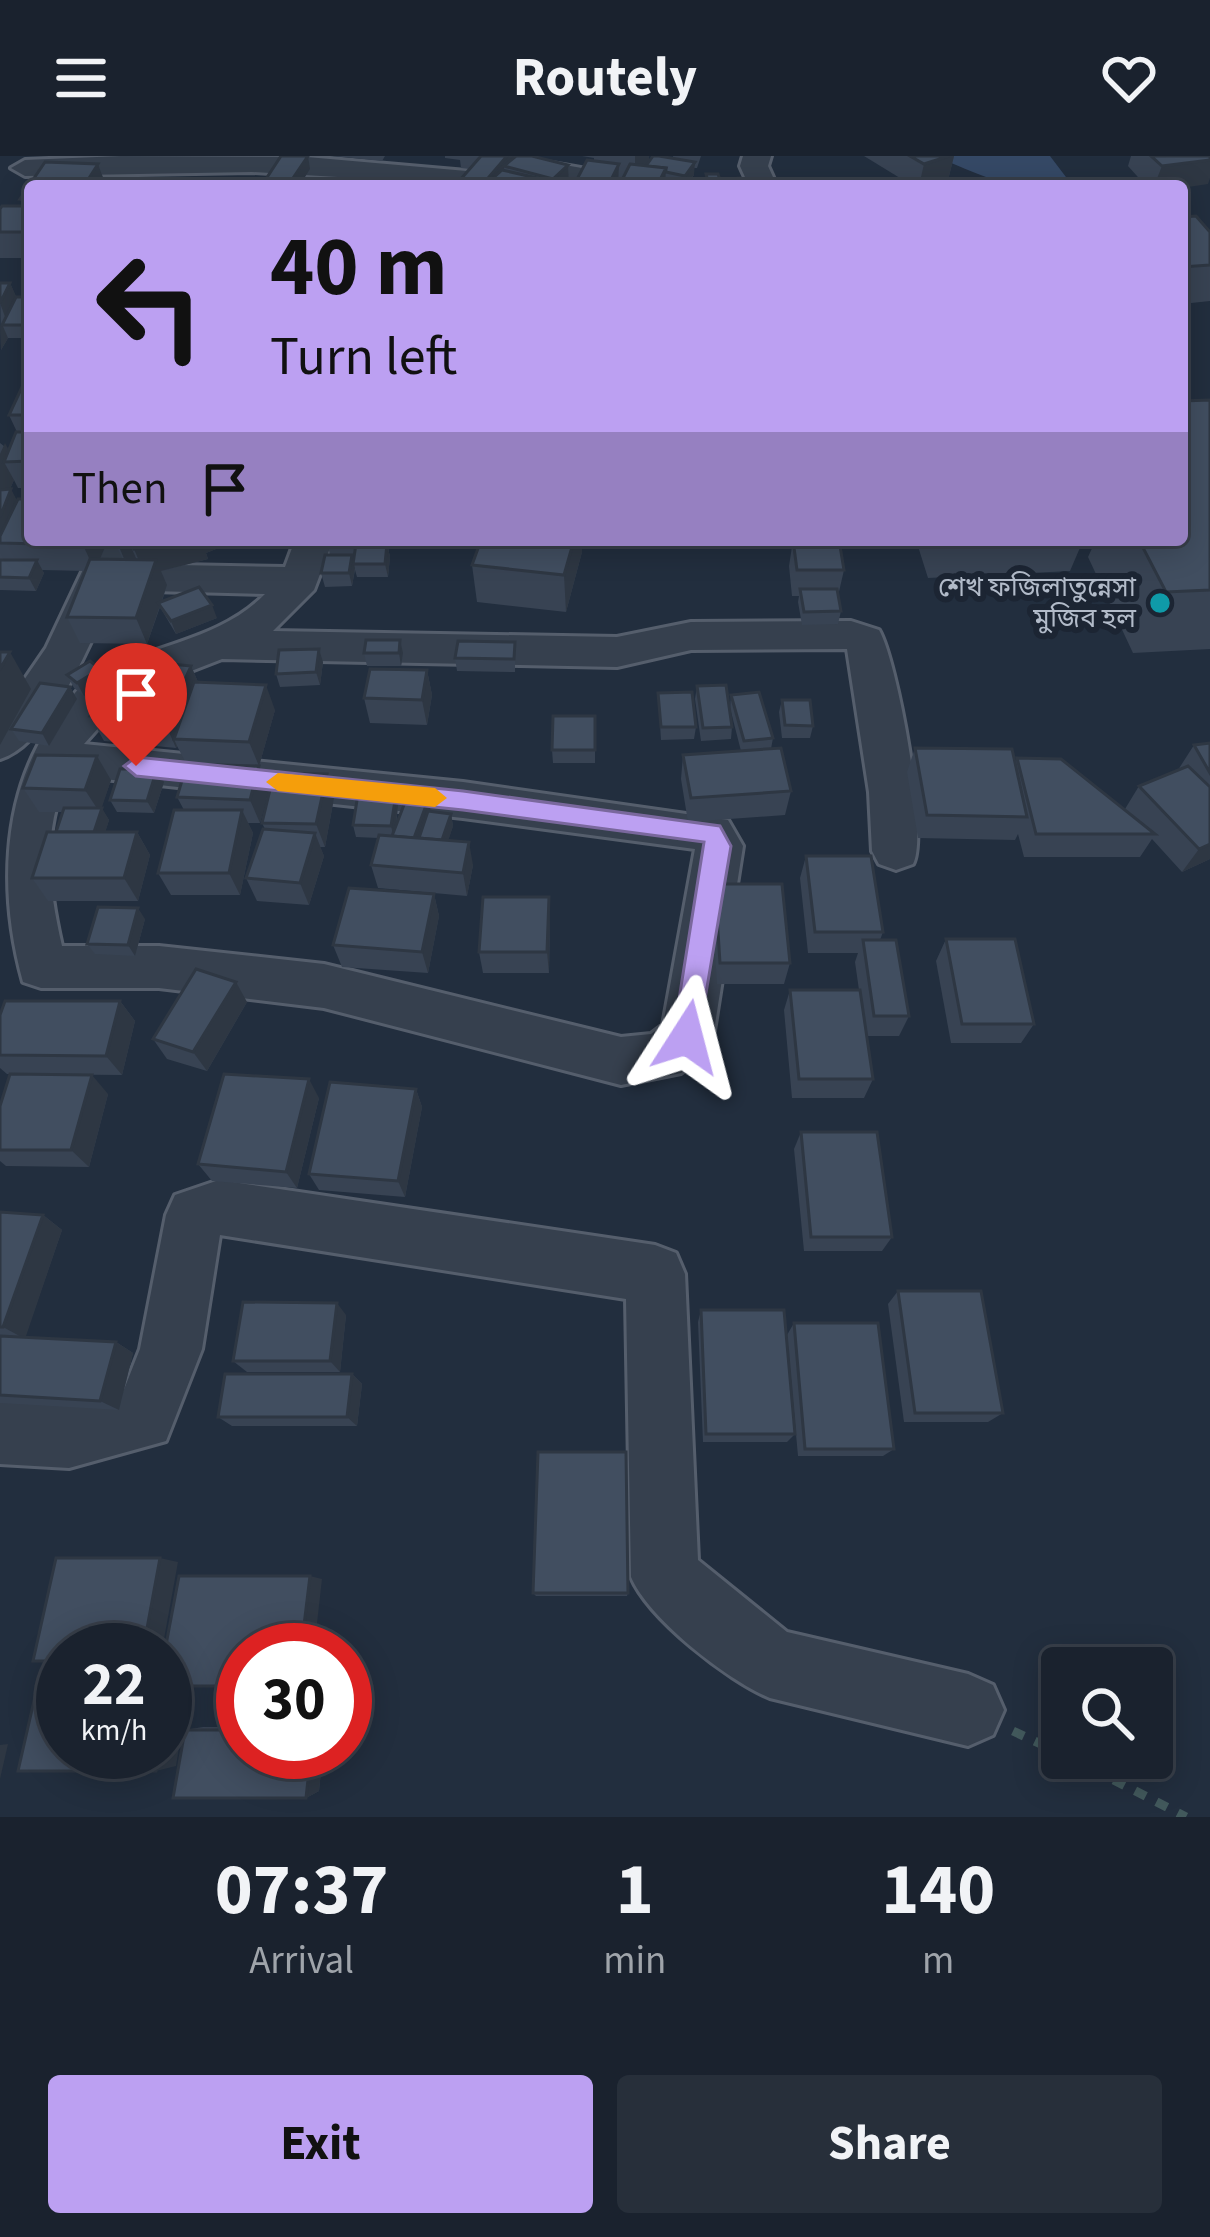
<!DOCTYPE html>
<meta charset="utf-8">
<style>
body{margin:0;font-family:"Source Sans 3","Noto Sans Bengali",sans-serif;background:#272f3a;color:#f1f3f6;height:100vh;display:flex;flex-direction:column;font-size:45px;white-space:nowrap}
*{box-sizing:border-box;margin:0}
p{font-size:39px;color:#9fa4aa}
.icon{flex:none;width:66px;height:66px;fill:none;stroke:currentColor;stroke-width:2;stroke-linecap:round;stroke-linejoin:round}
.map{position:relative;height:1661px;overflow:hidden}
.drawer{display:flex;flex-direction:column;background:#1a222e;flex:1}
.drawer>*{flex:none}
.guide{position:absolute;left:24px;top:24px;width:1164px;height:366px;border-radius:12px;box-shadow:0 6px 30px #0003,0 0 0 3px #383f4a;background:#bca0f2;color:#111;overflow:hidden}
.fabs{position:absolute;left:1041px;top:1491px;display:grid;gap:24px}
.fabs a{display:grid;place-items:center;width:132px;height:132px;border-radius:12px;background:#1a222e;box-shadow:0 6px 30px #0003,0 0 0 3px #383f4a;font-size:60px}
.speed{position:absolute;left:36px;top:1467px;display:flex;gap:24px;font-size:60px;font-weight:700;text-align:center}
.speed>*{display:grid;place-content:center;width:156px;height:156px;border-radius:50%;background:#1a222e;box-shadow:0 6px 30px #0003,0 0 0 3px #383f4a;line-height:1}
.speed small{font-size:30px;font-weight:400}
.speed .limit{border:18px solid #d22;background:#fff;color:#111}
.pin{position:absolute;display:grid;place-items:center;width:102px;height:102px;color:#fff;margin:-123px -51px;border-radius:50% 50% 50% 0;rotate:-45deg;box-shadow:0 0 12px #0007}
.pin .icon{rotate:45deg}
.me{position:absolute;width:132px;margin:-66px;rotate:9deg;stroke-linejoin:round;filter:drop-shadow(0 0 9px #0008)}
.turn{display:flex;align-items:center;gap:42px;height:252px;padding:0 48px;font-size:54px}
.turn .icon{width:156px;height:156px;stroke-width:2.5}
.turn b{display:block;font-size:84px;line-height:102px}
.then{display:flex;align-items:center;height:114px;padding:0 48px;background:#0003;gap:24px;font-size:45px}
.eta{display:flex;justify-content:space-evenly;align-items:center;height:204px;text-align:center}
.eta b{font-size:72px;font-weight:700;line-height:84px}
.primary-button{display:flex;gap:24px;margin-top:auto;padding:24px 48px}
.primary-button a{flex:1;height:138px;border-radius:12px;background:#bca0f2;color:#111;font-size:48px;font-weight:700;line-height:138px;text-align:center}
.primary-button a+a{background:#272f3a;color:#f1f3f6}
header{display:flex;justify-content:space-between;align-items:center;height:156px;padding:0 48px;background:#1a222e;font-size:54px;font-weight:700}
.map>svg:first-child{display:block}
.water{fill:#354966}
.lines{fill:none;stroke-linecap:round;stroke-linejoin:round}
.minor-casing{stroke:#555e6c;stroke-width:6}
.path{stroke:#42595c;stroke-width:9;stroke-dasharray:12 12;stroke-linecap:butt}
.minor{fill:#36404e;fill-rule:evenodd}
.wall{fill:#384353;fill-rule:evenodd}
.shaded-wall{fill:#2e3743}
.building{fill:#414e60;stroke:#2e3743;stroke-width:3}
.route{fill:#bca0f2;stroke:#7a689d;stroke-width:3}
.slow{fill:#f59e0b}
.culture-dot{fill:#0f9aa8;stroke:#1c2533;stroke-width:4.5}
.labels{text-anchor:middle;stroke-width:12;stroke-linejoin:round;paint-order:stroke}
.far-poi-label{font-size:27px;fill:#b2bbc9;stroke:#1c2533;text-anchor:end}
</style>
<header><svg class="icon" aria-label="menu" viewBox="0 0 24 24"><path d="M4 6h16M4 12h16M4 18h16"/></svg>Routely<svg class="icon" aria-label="heart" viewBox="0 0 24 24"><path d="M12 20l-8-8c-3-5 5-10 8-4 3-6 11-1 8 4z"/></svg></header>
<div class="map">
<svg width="1210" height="1661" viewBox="0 0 1210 1661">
<rect width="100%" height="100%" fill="#222e3e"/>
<path class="water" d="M 933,0 L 1050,0 L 1069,25 C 1020,44 978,16 933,0 Z"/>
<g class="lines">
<defs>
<g id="minor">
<polygon points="121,0 307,1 478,16 492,25 489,30 252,16 25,20 11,12 25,4"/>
<path d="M 491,0 C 513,0 640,19 650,30 L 573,30 L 492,10 Z"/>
<polygon points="743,0 771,0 768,10 777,30 749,30 740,10"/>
<path d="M 97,384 L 135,384 L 125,408 L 285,411 L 295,384 L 333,384 L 314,434 L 273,475 L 617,481 L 691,466 L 851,465 L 879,474 C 897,505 929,678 913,708 L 896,714 L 879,708 L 872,695 L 869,636 L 847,493 L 691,494 L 617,511 L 222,503 L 127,540 L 84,588 L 463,626 L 728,664 L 743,690 L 713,881 L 706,897 L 681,917 L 621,929 L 324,852 L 159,832 L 41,832 L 23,826 C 0,743 0,645 49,571 C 62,552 78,529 99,517 C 154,488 220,484 265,438 L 114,434 C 93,481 51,588 0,603 L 0,559 L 46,492 ZM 67,619 L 463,662 L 695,693 L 663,869 L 651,878 L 621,881 L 324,808 L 159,790 L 62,790 C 48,728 42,679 67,619 Z"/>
<path d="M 219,1024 L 655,1089 L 676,1097 L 685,1118 L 698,1404 L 787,1476 L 968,1518 L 993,1529 L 1004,1554 L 993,1579 L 968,1590 L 770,1542 C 727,1524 649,1463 631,1421 L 626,1143 L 220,1079 L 202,1193 L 166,1285 L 69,1312 L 0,1308 L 0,1244 L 69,1248 L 123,1236 L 140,1193 L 166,1059 L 175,1039 Z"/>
</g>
</defs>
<use href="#minor" class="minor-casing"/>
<g class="path">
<polyline points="1013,1575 1062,1598"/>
<polyline points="1071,1602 1186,1661"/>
</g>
<use href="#minor" class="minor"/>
</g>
<g class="wall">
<polygon points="308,0 310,13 299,30 268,30 266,23"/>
<polygon points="333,0 385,0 382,5"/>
<polygon points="445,0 532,0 568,9 569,30 461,30 460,24 470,13 461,12 460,4 445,2"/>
<polygon points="582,0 649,0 649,4 673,2 673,0 701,0 697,12 694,12 694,19 686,30 619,30 622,24 618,23 618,30 574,30 587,4 594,5 594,2"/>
<polygon points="864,0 954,0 948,24 929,30 913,30"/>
<polygon points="1131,0 1210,0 1208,28 1146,30 1128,10"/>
<polygon points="45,6 98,8 106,30 30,30 30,102 0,102 0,53 2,50 23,50 20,43"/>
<polygon points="1182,61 1210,76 1210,145 1182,148"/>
<polygon points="0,127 10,127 16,141 30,141 30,182 8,182 1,194"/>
<polygon points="30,216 30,332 18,332 14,324 10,333 17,345 30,384 108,384 100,403 123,403 113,384 218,384 221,391 206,397 208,403 161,415 167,429 162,445 217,462 176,478 160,451 147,488 80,487 67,461 86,415 42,414 44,417 36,435 0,434 0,287 9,294 17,276 9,259"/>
<polygon points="1210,244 1210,493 1133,497 1088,401 1095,386 1082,387 1070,415 928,422 916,384 1182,384"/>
<path d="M 327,384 L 368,384 L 368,388 L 371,388 L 370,384 L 401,384 L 400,391 L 388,391 L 390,401 L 388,421 L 357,421 L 355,414 L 352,430 L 325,431 L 321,417 L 330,399 ZM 340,399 L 355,399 L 354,407 Z"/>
<polygon points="793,384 844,414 838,440 841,455 838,468 802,469 798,446 799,440 792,440 789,410"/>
<polygon points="582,396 566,456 477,446 472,409"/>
<polygon points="515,486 515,516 457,515 455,502"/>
<polygon points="364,497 403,497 401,510 367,510"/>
<polygon points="323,506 320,529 280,531 276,518"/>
<polygon points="191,510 198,526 275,554 259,610 269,634 260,667 248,667 253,677 240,739 171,739 158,717 184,654 177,641 234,609 186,607 177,590 176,592 104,585 90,560"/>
<polygon points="427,514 432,539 427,569 370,567 364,542"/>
<polygon points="67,519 106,526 84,540 74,532"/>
<polygon points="697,530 732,571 731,583 701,585 695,543"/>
<polygon points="70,531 77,543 49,590 19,585 11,573"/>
<polygon points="658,537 696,571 694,583 661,584"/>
<polygon points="731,539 773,582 771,593 791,635 785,659 688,666 681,623 683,599 741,595 730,552"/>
<polygon points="782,544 813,570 810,582 782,582 779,556"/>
<polygon points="595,560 595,607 553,607 552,594"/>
<polygon points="1210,587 1210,703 1182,716 1152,683 1140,701 1024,701 1018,678 1015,684 918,682 907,616 915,592 1015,606 1017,602 1125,653 1139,630 1178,614 1194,589"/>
<polygon points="97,600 111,624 101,652 109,664 105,676 137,676 150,699 138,745 48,745 32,722 56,676 62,656 39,656 23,632"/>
<polygon points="164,626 154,657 117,656 110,644"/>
<polygon points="334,642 325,691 320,691 324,700 309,749 257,745 246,722 265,673 262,667"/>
<polygon points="398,650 396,671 431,655 451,658 453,670 448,684 473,709 467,740 378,732 371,709 378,682 356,681 353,669"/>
<polygon points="806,700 883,776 880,784 909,860 899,880 867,880 873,923 864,942 792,942 784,854 790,834 859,834 855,806 858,797 808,797 800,722"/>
<polygon points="715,728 790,807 784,828 717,828 712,750"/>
<polygon points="434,738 439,760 428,817 342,811 333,789"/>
<polygon points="145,763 135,800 95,798 87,788"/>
<polygon points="550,763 549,817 483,817 479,796"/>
<polygon points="946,783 1034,868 1021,887 951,887 936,805"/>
<polygon points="120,845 135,865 122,919 7,918 0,912 0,859"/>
<polygon points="247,846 207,915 167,903 153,883"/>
<polygon points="416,933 422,951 405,1041 319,1034 309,1018"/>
<polygon points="108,938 89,1011 6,1010 0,1005 0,950"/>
<polygon points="319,942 297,1032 212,1025 198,1008"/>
<polygon points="801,976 892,1081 882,1095 804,1095 794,993"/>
<polygon points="0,1056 43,1059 62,1074 25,1181 116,1186 133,1197 119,1254 0,1247"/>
<polygon points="898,1135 1003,1257 988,1266 904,1266 888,1148"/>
<polygon points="701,1154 795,1278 787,1286 703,1286 698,1166"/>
<polygon points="346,1159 340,1216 247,1216 233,1205"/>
<polygon points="794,1167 894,1293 883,1300 798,1300 787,1179"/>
<polygon points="352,1218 362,1228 357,1270 232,1270 218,1261"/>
<polygon points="533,1437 628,1437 627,1440 536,1440"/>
<polygon points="203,1571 243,1571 243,1596 323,1596 319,1635 306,1642 185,1574"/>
</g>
<g class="shaded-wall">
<polygon points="308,0 310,13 299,30 292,30 291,25"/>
<polygon points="507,0 519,0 504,10 505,29 490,25 491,30 483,30"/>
<polygon points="635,0 649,0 649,4 635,26"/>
<polygon points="949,0 954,0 948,24 929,30 919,30 924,8"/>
<polygon points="1210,4 1210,22 1208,28 1182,32 1182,30 1154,30 1162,10"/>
<polygon points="695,6 694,19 685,30 685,20"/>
<polygon points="98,8 106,30 84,30"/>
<polygon points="619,8 618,30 608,30"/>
<polygon points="568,9 569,30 553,30 553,23"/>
<polygon points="666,12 665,30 657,30"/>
<polygon points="10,127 22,153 8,169 0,147"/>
<polygon points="2,168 8,182 1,194 0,171"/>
<polygon points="5,287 15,306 4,306 14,324 2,350 0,345 0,298"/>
<polygon points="11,333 25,360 0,387 0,361"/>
<polygon points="85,384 108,384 95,415 83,389"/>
<polygon points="124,384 128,384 139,409 128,412 117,386"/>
<polygon points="170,384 218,384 221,391 206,397 208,403 161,415 167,429 147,488 136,462 145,419 134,393"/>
<polygon points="574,384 582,384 582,396 566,456 564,419"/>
<polygon points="387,388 390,401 388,421 385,408"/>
<polygon points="352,399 355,412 352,430 349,417"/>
<polygon points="37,404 44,417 36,435 29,422"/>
<polygon points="212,449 217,462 176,478 171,465"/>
<polygon points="400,484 403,497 401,510 399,497"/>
<polygon points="319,493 323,506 320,529 316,516"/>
<polygon points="10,496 31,533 0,589 0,513"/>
<polygon points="191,510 202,535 174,583 177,590 176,592 165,567"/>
<polygon points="100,513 106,526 84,540 77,527"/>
<polygon points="427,514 432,539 427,569 422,544"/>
<polygon points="266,529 275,554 259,610 249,586"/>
<polygon points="70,531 77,543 49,590 42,577"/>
<polygon points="97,600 111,624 100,657 85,634"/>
<polygon points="259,610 269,634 260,667 250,644"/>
<polygon points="157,613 164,626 154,657 147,645"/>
<polygon points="327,618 334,642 325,691 316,668"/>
<polygon points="396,638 398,650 394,682 391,670"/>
<polygon points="428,644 431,656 415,699 412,688"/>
<polygon points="102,652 109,664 99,697 91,685"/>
<polygon points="242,654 253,677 240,739 229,717"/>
<polygon points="451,658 453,670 444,698 441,687"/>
<polygon points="137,676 150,699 138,745 124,722"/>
<polygon points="315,677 324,700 309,749 300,727"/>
<polygon points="469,686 473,709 467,740 463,717"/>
<polygon points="1210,688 1210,703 1182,716 1199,693"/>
<polygon points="434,738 439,760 428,817 422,796"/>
<polygon points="549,741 550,763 549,817 547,796"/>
<polygon points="138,752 145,763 135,800 128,789"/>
<polygon points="236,826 247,846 207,915 193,896"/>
<polygon points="120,845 135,865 122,919 106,900"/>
<polygon points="92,919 108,938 89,1011 71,994"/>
<polygon points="309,923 319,942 297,1032 286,1016"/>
<polygon points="416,933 422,951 405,1041 398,1025"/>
<polygon points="43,1059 62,1074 25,1183 3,1171"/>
<polygon points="337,1147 346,1159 340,1216 330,1205"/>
<polygon points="116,1186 133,1197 119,1254 100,1245"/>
<polygon points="352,1218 362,1228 357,1270 347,1261"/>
<polygon points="160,1402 178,1406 162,1494 143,1494"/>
<polygon points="310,1420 322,1423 314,1494 301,1494"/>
<polygon points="188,1534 176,1610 156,1615 159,1596 165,1596 165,1564 170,1536"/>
<polygon points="8,1588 0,1623 0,1589"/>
<polygon points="311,1596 323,1596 319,1635 306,1642"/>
</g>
<g class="building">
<polygon points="281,0 308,0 291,25 266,23"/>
<polygon points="481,0 507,0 483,28 460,24"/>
<polygon points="516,0 532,0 568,9 553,23 504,10"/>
<polygon points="653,0 659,0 695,6 685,20 666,16 666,12 646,10"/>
<polygon points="910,0 949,0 924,8"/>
<polygon points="1151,0 1210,0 1210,4 1162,10"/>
<polygon points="587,4 619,8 608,30 574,29"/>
<polygon points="45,6 98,8 84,30 30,30 30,43 20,43"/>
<polygon points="630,8 666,12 657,30 619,30"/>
<polygon points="502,14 559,27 555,30 511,30 490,25"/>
<polygon points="706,18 718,18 722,30 709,30"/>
<polygon points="740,22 744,30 730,30 726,23"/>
<polygon points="2,50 30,50 30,76 0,76 0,53"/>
<polygon points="1196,60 1210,76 1210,109 1182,111 1182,61"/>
<polygon points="0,127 10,127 0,147"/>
<polygon points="16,141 30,141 30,169 2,169"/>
<polygon points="29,216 30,259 9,259"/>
<polygon points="1210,244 1210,434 1166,436 1139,384 1182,384 1182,245"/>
<polygon points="16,276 30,276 30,305 4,306"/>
<polygon points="11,333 0,361 0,334"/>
<polygon points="18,343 30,343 30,384 85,384 83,389 0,387 0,380"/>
<polygon points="128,384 170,384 134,393"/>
<polygon points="327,384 364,384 327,386"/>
<polygon points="481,384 574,384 564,419 472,409"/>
<polygon points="793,384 839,384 844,414 797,414"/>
<polygon points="356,388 387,388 385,408 353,408"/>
<polygon points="325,399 352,399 349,417 321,417"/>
<polygon points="90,403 156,404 136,462 67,461"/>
<polygon points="0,404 37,404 29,422 0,421"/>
<polygon points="199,431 212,449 171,465 158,447"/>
<polygon points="800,433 837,433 841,455 804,456"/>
<polygon points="366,484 400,484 399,497 364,497"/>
<polygon points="458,485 515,486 514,503 455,502"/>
<polygon points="319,493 316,516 276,518 279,494"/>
<polygon points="0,496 10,496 0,513"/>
<polygon points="120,503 191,510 165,567 90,560"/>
<polygon points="90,505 100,513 77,527 67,519"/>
<polygon points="370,513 427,514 422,544 364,542"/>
<polygon points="194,526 266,529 249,586 174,583"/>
<polygon points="40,527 70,531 42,577 11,573"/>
<polygon points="726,529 732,571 703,572 697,530"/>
<polygon points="692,536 696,571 661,571 658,537"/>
<polygon points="759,536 773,582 744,585 731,539"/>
<polygon points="782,544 810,544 813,570 785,569"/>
<polygon points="553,560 595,560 595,594 552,594"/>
<polygon points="1210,587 1210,617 1194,589"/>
<polygon points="781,592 791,635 691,642 683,599"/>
<polygon points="915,592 1012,593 1027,661 927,659"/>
<polygon points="36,599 97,600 85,634 23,632"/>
<polygon points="1017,602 1061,603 1155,678 1036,678"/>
<polygon points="187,608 259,610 250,644 177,641"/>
<polygon points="1188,610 1210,631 1210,688 1199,693 1139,630"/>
<polygon points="120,613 157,613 147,645 110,644"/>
<polygon points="274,617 327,618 316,668 262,667"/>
<polygon points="358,638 396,638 391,670 353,669"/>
<polygon points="407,641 428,644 414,682 392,680"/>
<polygon points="64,652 102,652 94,676 56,676"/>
<polygon points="174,654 242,654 229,717 158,717"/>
<polygon points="428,655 451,658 442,684 419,682"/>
<polygon points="263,673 315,677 300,727 246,722"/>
<polygon points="47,676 137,676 124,722 32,722"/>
<polygon points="379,679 469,686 463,717 371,709"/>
<polygon points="806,700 871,700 883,776 815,776"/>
<polygon points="715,728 782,728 790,807 720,807"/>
<polygon points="349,732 434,738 422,796 333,789"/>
<polygon points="483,741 549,741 547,796 479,796"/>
<polygon points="98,751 138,752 128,789 87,788"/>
<polygon points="946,783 1015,783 1034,868 962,868"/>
<polygon points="863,784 896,784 909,860 874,860"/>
<polygon points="196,813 236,826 193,896 153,883"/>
<polygon points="790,834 860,834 873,923 799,923"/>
<polygon points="5,845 120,845 106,900 0,899 0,859"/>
<polygon points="10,918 92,919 71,994 0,994 0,950"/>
<polygon points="224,918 309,923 286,1016 198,1008"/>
<polygon points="330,926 416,933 398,1025 309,1018"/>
<polygon points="801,976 877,976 892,1081 811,1081"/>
<polygon points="0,1056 43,1059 3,1171 0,1171"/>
<polygon points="898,1135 981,1135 1003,1257 915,1257"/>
<polygon points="243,1146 337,1147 330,1205 233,1205"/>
<polygon points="701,1154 784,1154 795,1278 706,1278"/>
<polygon points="794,1167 878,1167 894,1293 805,1293"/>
<polygon points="0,1180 116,1186 100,1245 0,1239"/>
<polygon points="225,1218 352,1218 347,1261 218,1261"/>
<polygon points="538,1296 626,1296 628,1437 533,1437"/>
<polygon points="56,1402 160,1402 143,1494 63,1494 63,1505 33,1505"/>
<polygon points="179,1420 310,1420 301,1494 243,1494 243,1530 165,1530 165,1494"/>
<polygon points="36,1536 63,1536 63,1596 159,1596 156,1615 18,1615"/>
<polygon points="165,1536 170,1536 165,1564"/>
<polygon points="185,1574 243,1574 243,1596 311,1596 306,1642 173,1642"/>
</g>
<polygon class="route" points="136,601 463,635 720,670 731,690 697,890 687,893 677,890 673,881 704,686 463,654 136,620 124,610"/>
<polygon class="slow" points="278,617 435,632 447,642 435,651 278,635 266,626"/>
<circle class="culture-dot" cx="1160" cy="447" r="12"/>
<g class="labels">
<g class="far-poi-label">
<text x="1136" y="440">শেখ ফজিলাতুন্নেসা<tspan x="1136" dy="31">মুজিব হল</tspan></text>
</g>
</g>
</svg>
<div class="fabs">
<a><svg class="icon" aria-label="search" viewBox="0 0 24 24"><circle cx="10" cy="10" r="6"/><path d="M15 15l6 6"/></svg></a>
</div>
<div class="speed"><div>22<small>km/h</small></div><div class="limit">30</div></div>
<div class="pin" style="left:136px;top:610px;background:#d93025"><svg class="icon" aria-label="arrive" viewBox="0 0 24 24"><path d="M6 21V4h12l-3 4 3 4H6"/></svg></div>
<svg class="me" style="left:687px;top:881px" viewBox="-20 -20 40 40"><path d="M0-17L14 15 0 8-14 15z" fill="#bca0f2" stroke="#fff" stroke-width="4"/></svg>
<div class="guide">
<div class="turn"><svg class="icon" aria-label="left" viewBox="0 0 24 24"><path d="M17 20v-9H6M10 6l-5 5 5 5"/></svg><div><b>40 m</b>Turn left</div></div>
<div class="then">Then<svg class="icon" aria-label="arrive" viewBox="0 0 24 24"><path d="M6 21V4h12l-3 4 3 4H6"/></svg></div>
</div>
</div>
<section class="drawer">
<div class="eta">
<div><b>07:37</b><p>Arrival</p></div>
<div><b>1</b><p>min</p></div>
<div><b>140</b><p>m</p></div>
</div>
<div class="primary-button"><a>Exit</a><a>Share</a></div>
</section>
